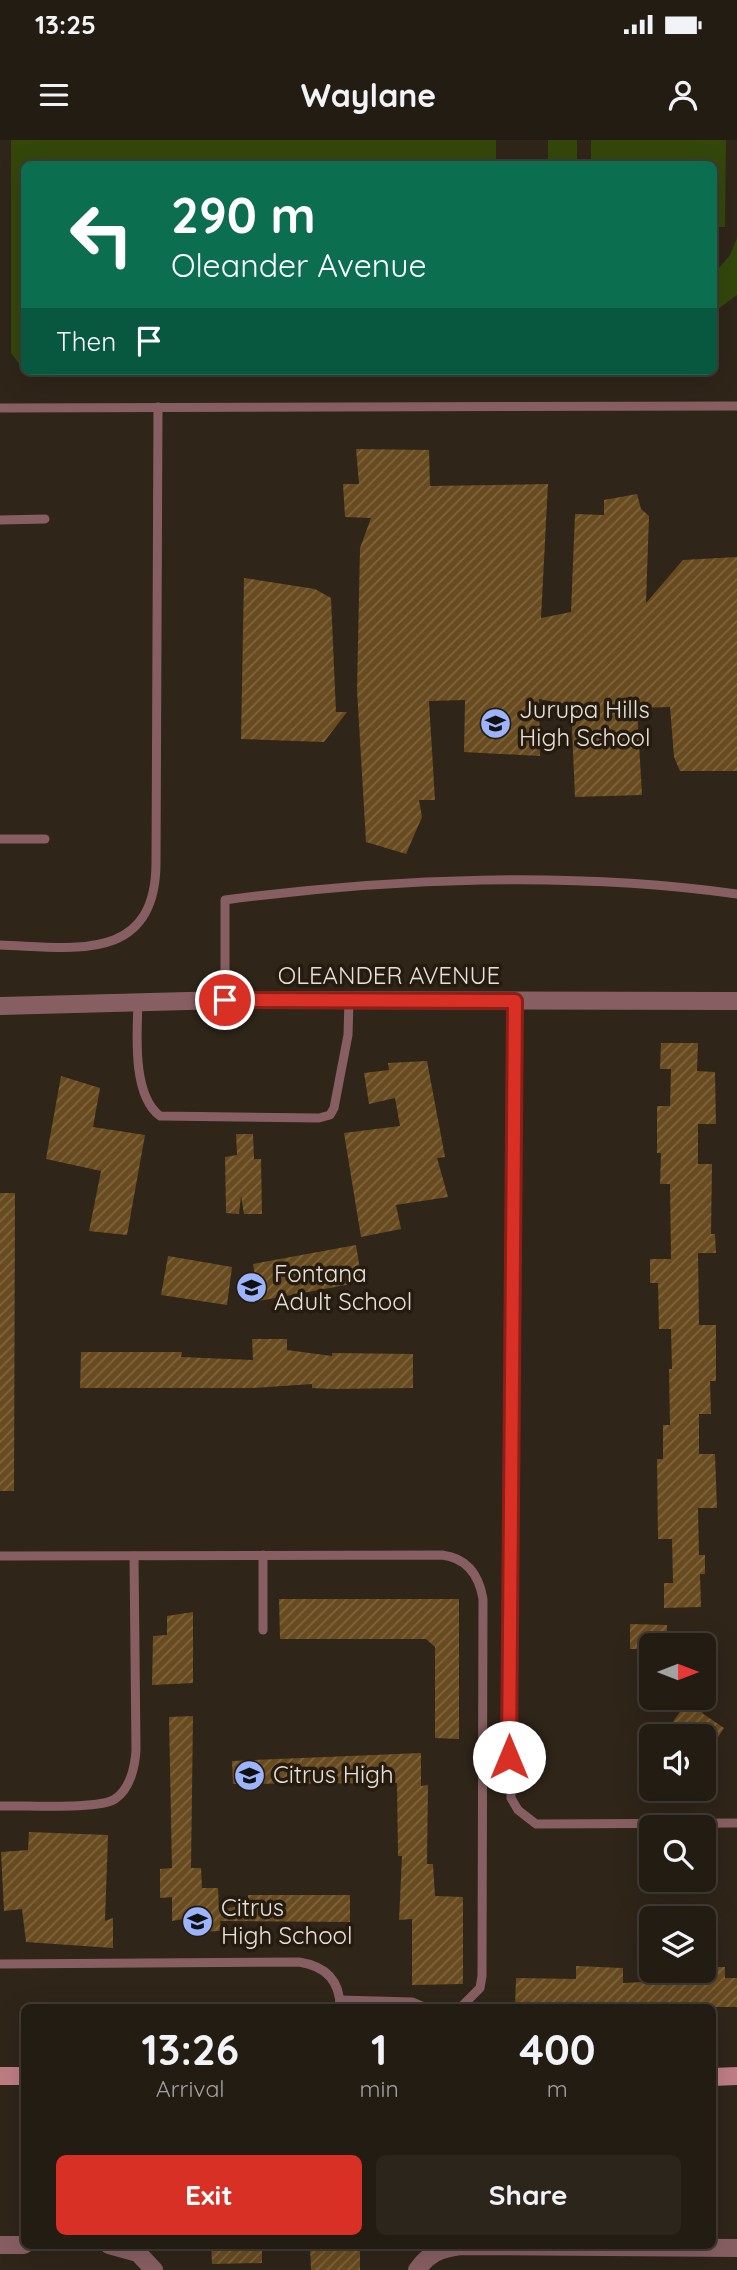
<!DOCTYPE html>
<style>
body{margin:0;font-family:Quicksand,sans-serif;background:#2b251c;color:#f1f3f6;height:100vh;display:flex;flex-direction:column;font-size:26px;white-space:nowrap}
*{box-sizing:border-box;margin:0}
p{font-size:23px;color:#a3a1a0}
.icon{flex:none;width:38px;height:38px;fill:none;stroke:currentColor;stroke-width:2;stroke-linecap:round;stroke-linejoin:round}
.map{position:relative;flex:1;overflow:hidden}
.panel{position:absolute;left:21px;top:1864px;width:695px;height:245px;display:flex;flex-direction:column;background:#231c13;border-radius:10px;box-shadow:0 7px 28px #0002,0 0 0 2px #403a33}
.panel>*{flex:none}
.top-card{position:absolute;left:21px;top:21px;width:696px;height:214px;border-radius:10px;box-shadow:0 7px 28px #0002,0 0 0 2px #403a33;background:#0b6e4f;color:#fff;overflow:hidden}
.needle{width:46px;rotate:90deg}
.tools{position:absolute;left:639px;top:1493px;display:grid;gap:14px}
.tools a{display:grid;place-items:center;width:77px;height:77px;border-radius:10px;background:#231c13;box-shadow:0 7px 28px #0002,0 0 0 2px #403a33;font-size:35px}
.pin{position:absolute;display:grid;place-items:center;width:60px;height:60px;color:#fff;margin:-30px;border:4px solid #fff;border-radius:50%;box-shadow:0 2px 7px #0007}
.me{position:absolute;width:77px;margin:-38px;rotate:0deg;stroke-linejoin:round;filter:drop-shadow(0 0 5px #0008)}
.turn{display:flex;align-items:center;gap:24px;height:147px;padding:0 35px;font-size:32px}
.turn .icon{width:91px;height:91px;stroke-width:2.5}
.turn b{display:block;font-size:49px;line-height:60px}
.then{display:flex;align-items:center;height:66px;padding:0 35px;background:#0003;gap:14px;font-size:26px}
.eta{display:flex;justify-content:space-evenly;align-items:center;height:119px;text-align:center}
.eta b{font-size:42px;font-weight:800;line-height:49px}
.action{display:flex;gap:14px;margin-top:auto;padding:14px 35px}
.action a{flex:1;height:80px;border-radius:10px;background:#d93025;color:#fff;font-size:28px;font-weight:800;line-height:80px;text-align:center}
.action a+a{background:#2b251c;color:#f1f3f6}
.status{display:flex;justify-content:space-between;align-items:center;height:49px;padding:0 35px;background:#231c13;direction:ltr}
.status svg{height:19px;fill:currentColor}
header{display:flex;justify-content:space-between;align-items:center;height:91px;padding:0 35px;background:#231c13;font-size:32px;font-weight:800}
.map>svg:first-child{display:block}
.green{fill:#33470b}
.building{fill:url(#building-hatch)}
.lines{fill:none;stroke-linecap:round;stroke-linejoin:round}
.lane{stroke:#875f62;stroke-width:9}
.street{stroke:#875f62;stroke-width:18}
.secondary{stroke:#be7d84;stroke-width:18}
.route-casing{stroke:#8d1f18;stroke-width:18}
.route{stroke:#d93025;stroke-width:12}
.labels{text-anchor:middle;stroke-width:7;stroke-linejoin:round;paint-order:stroke}
.poi-label{font-size:24px;fill:#e8e1d9;stroke:#251c0f;text-anchor:start}
.street-label{font-size:24px;fill:#e8e1d9;stroke:#251c0f}
</style>
<div class="status"><b>13:25</b><svg viewBox="0 0 49 12"><path d="M0 12V9h3v3zM5 12V6h3v6zM10 12V3h3v9zM15 12V0h3v12zM26 1h20v11H26zM47 4h2v5h-2z"/></svg></div>
<header><svg class="icon" aria-label="menu" viewBox="0 0 24 24"><path d="M4 6h16M4 12h16M4 18h16"/></svg>Waylane<svg class="icon" aria-label="person" viewBox="0 0 24 24"><circle cx="12" cy="8" r="4"/><path d="M4 21q1-7 8-7t8 7"/></svg></header>
<div class="map">
<svg width="737" height="2130" viewBox="0 0 737 2130">
<defs>
<pattern id="building-hatch" width="6" height="6" patternUnits="userSpaceOnUse" patternTransform="scale(1.75)"><rect width="6" height="6" fill="#694b20"/><path d="M-1 1l2-2M0 6l6-6M5 7l2-2" fill="none" stroke="#7e6540"/></pattern>
</defs>
<rect width="100%" height="100%" fill="#2f2519"/>
<g class="green">
<polygon points="11,0 496,0 496,24 24,24 23,229 11,213"/>
<rect x="548" y="0" width="29" height="24"/>
<polygon points="591,0 726,0 725,87 714,87 714,24 591,24"/>
<polygon points="737,98 737,155 714,172 714,134 730,115"/>
</g>
<g class="building">
<polygon points="356,309 429,310 430,346 548,344 541,478 571,472 575,374 604,375 604,360 637,354 641,369 649,376 646,463 683,420 737,417 737,631 680,631 674,617 670,567 637,568 642,655 575,657 571,565 539,559 540,616 464,612 465,560 429,561 435,660 419,660 422,677 406,714 366,702 357,550 360,408 371,378 345,377 343,344 359,344"/>
<polygon points="244,438 315,449 331,458 336,572 347,572 324,602 241,599"/>
<polygon points="661,903 698,903 697,931 715,932 716,984 698,984 698,1024 712,1024 711,1094 715,1094 716,1113 698,1113 699,1185 716,1185 716,1241 710,1241 711,1274 699,1274 699,1314 715,1314 717,1368 698,1368 699,1415 705,1415 705,1434 700,1434 701,1467 664,1468 664,1443 673,1443 672,1399 658,1399 657,1319 663,1319 663,1285 670,1285 669,1229 672,1229 671,1189 659,1189 658,1143 650,1143 650,1119 671,1119 670,1044 660,1044 661,1013 657,1013 657,966 670,966 671,929 660,929"/>
<polygon points="427,921 445,1017 437,1018 448,1057 396,1065 401,1089 361,1097 344,993 400,986 395,958 369,964 364,933 389,930 388,923"/>
<polygon points="61,936 100,948 93,987 145,995 127,1095 89,1091 101,1031 46,1019"/>
<polygon points="236,994 253,994 254,1019 261,1019 262,1074 244,1074 241,1056 239,1074 226,1073 225,1017 237,1015"/>
<polygon points="0,1053 15,1053 14,1351 0,1351"/>
<polygon points="356,1105 362,1142 259,1161 253,1124"/>
<polygon points="168,1116 232,1127 227,1165 161,1155"/>
<polygon points="252,1199 287,1199 287,1210 332,1216 332,1213 413,1214 413,1248 333,1249 312,1248 312,1244 253,1248 80,1248 81,1212 182,1212 181,1217 253,1220"/>
<polygon points="279,1459 459,1459 459,1599 435,1598 435,1507 426,1499 280,1499"/>
<polygon points="193,1472 193,1543 152,1545 153,1496 167,1495 167,1476"/>
<polygon points="630,1484 667,1485 667,1505 651,1505 651,1509 630,1509"/>
<polygon points="690,1558 712,1558 702,1573 724,1588 704,1619 704,1596 692,1596 672,1583"/>
<polygon points="193,1576 191,1728 201,1728 202,1748 218,1748 219,1770 248,1764 248,1755 350,1755 350,1782 220,1781 221,1791 194,1792 194,1777 172,1781 172,1757 160,1758 160,1729 172,1728 169,1577"/>
<polygon points="421,1613 421,1646 428,1645 427,1724 433,1724 435,1756 463,1757 463,1844 412,1845 412,1779 399,1780 402,1716 398,1716 397,1643 233,1644 232,1621"/>
<polygon points="29,1692 108,1695 105,1781 113,1778 113,1808 26,1802 22,1769 4,1771 1,1712 28,1710"/>
<polygon points="576,1826 623,1828 623,1843 705,1839 706,1827 725,1827 725,1838 737,1838 737,1867 515,1867 516,1838 576,1839"/>
<polygon points="211,2105 262,2105 262,2123 212,2124"/>
<polygon points="310,2105 360,2105 360,2130 311,2130"/>
</g>
<g class="lines">
<g class="lane">
<polyline points="0,268 737,266"/>
<polyline points="0,380 45,379"/>
<polyline points="0,699 45,699"/>
<path d="M 0,805 C 71,807 155,825 156,724 L 158,267"/>
<path d="M 225,860 L 225,760 C 391,738 572,731 737,754"/>
<polyline points="515,861 511,1658 518,1670 536,1684 737,1683"/>
<path d="M 138,862 C 137,894 132,955 160,976 L 319,978 L 330,975 L 334,968 L 348,895 L 349,860"/>
<polyline points="263,1415 263,1490"/>
<path d="M 0,1416 L 442,1415 C 467,1418 479,1435 483,1459 L 482,1836 L 480,1848 L 461,1867"/>
<path d="M 0,1666 C 23,1665 99,1670 115,1659 C 130,1649 135,1627 136,1610 L 134,1416"/>
<path d="M 0,1824 L 299,1822 C 325,1826 340,1840 340,1867"/>
<polyline points="340,1860 412,1862 424,1867"/>
</g>
<g class="street">
<polyline points="0,866 225,860 737,861"/>
<polyline points="0,2105 24,2105"/>
<polyline points="109,2105 138,2113 154,2130"/>
<path d="M 417,2130 C 429,2113 440,2109 460,2106 L 737,2108"/>
</g>
<g class="secondary">
<polyline points="0,1936 24,1936"/>
<polyline points="712,1937 737,1936"/>
</g>
</g>
<g class="lines">
<defs>
<polyline id="route" points="225,860 515,861 509,1617"/>
</defs>
<use href="#route" class="route-casing"/>
<use href="#route" class="route"/>
</g>
<defs>
<symbol id="school-disc" viewBox="-11 -11 22 22"><circle r="9.5" fill="#9cb4fd" stroke="#251c0f"/><path d="M0-5L7-2L0 1L-7-2ZM-4 1L0 2.5L4 1V4Q0 6-4 4Z" fill="#111"/></symbol>
</defs>
<g fill-rule="evenodd">
<use href="#school-disc" x="478" y="566" width="35" height="35"/>
<use href="#school-disc" x="234" y="1130" width="35" height="35"/>
<use href="#school-disc" x="232" y="1618" width="35" height="35"/>
<use href="#school-disc" x="180" y="1764" width="35" height="35"/>
</g>
<g class="labels">
<g class="poi-label">
<text x="519" y="578">Jurupa Hills<tspan x="519" dy="28">High School</tspan></text>
<text x="274" y="1142">Fontana<tspan x="274" dy="28">Adult School</tspan></text>
<text x="273" y="1643">Citrus High</text>
<text x="221" y="1776">Citrus<tspan x="221" dy="28">High School</tspan></text>
</g>
<g class="street-label">
<text x="389" y="844">OLEANDER AVENUE</text>
</g>
</g>
</svg>
<div class="tools">
<a><svg class="needle" viewBox="-14 -14 28 28"><path d="M0-13l5 13h-10z" fill="#e53935"/><path d="M0 13l5-13h-10z" fill="#a3a1a0"/></svg></a>
<a><svg class="icon" aria-label="sound" viewBox="0 0 24 24"><path d="M4 9h4l5-4v14l-5-4H4zM17 9q2 3 0 6"/></svg></a>
<a><svg class="icon" aria-label="search" viewBox="0 0 24 24"><circle cx="10" cy="10" r="6"/><path d="M15 15l6 6"/></svg></a>
<a><svg class="icon" aria-label="layers" viewBox="0 0 24 24"><path d="M12 4l9 5-9 5-9-5zM3 14l9 5 9-5"/></svg></a>
</div>
<div class="pin" style="left:225px;top:860px;background:#d93025"><svg class="icon" aria-label="arrive" viewBox="0 0 24 24"><path d="M6 21V4h12l-3 4 3 4H6"/></svg></div>
<svg class="me" style="left:509px;top:1617px" viewBox="-20 -20 40 40"><circle r="19" fill="#fff"/><path d="M0-13L10 11 0 6-10 11z" fill="#d93025"/></svg>
<div class="top-card">
<div class="turn"><svg class="icon" aria-label="left" viewBox="0 0 24 24"><path d="M17 20v-9H6M10 6l-5 5 5 5"/></svg><div><b>290 m</b>Oleander Avenue</div></div>
<div class="then">Then<svg class="icon" aria-label="arrive" viewBox="0 0 24 24"><path d="M6 21V4h12l-3 4 3 4H6"/></svg></div>
</div>
<section class="panel">
<div class="eta">
<div><b>13:26</b><p>Arrival</p></div>
<div><b>1</b><p>min</p></div>
<div><b>400</b><p>m</p></div>
</div>
<div class="action"><a>Exit</a><a>Share</a></div>
</section>
</div>
